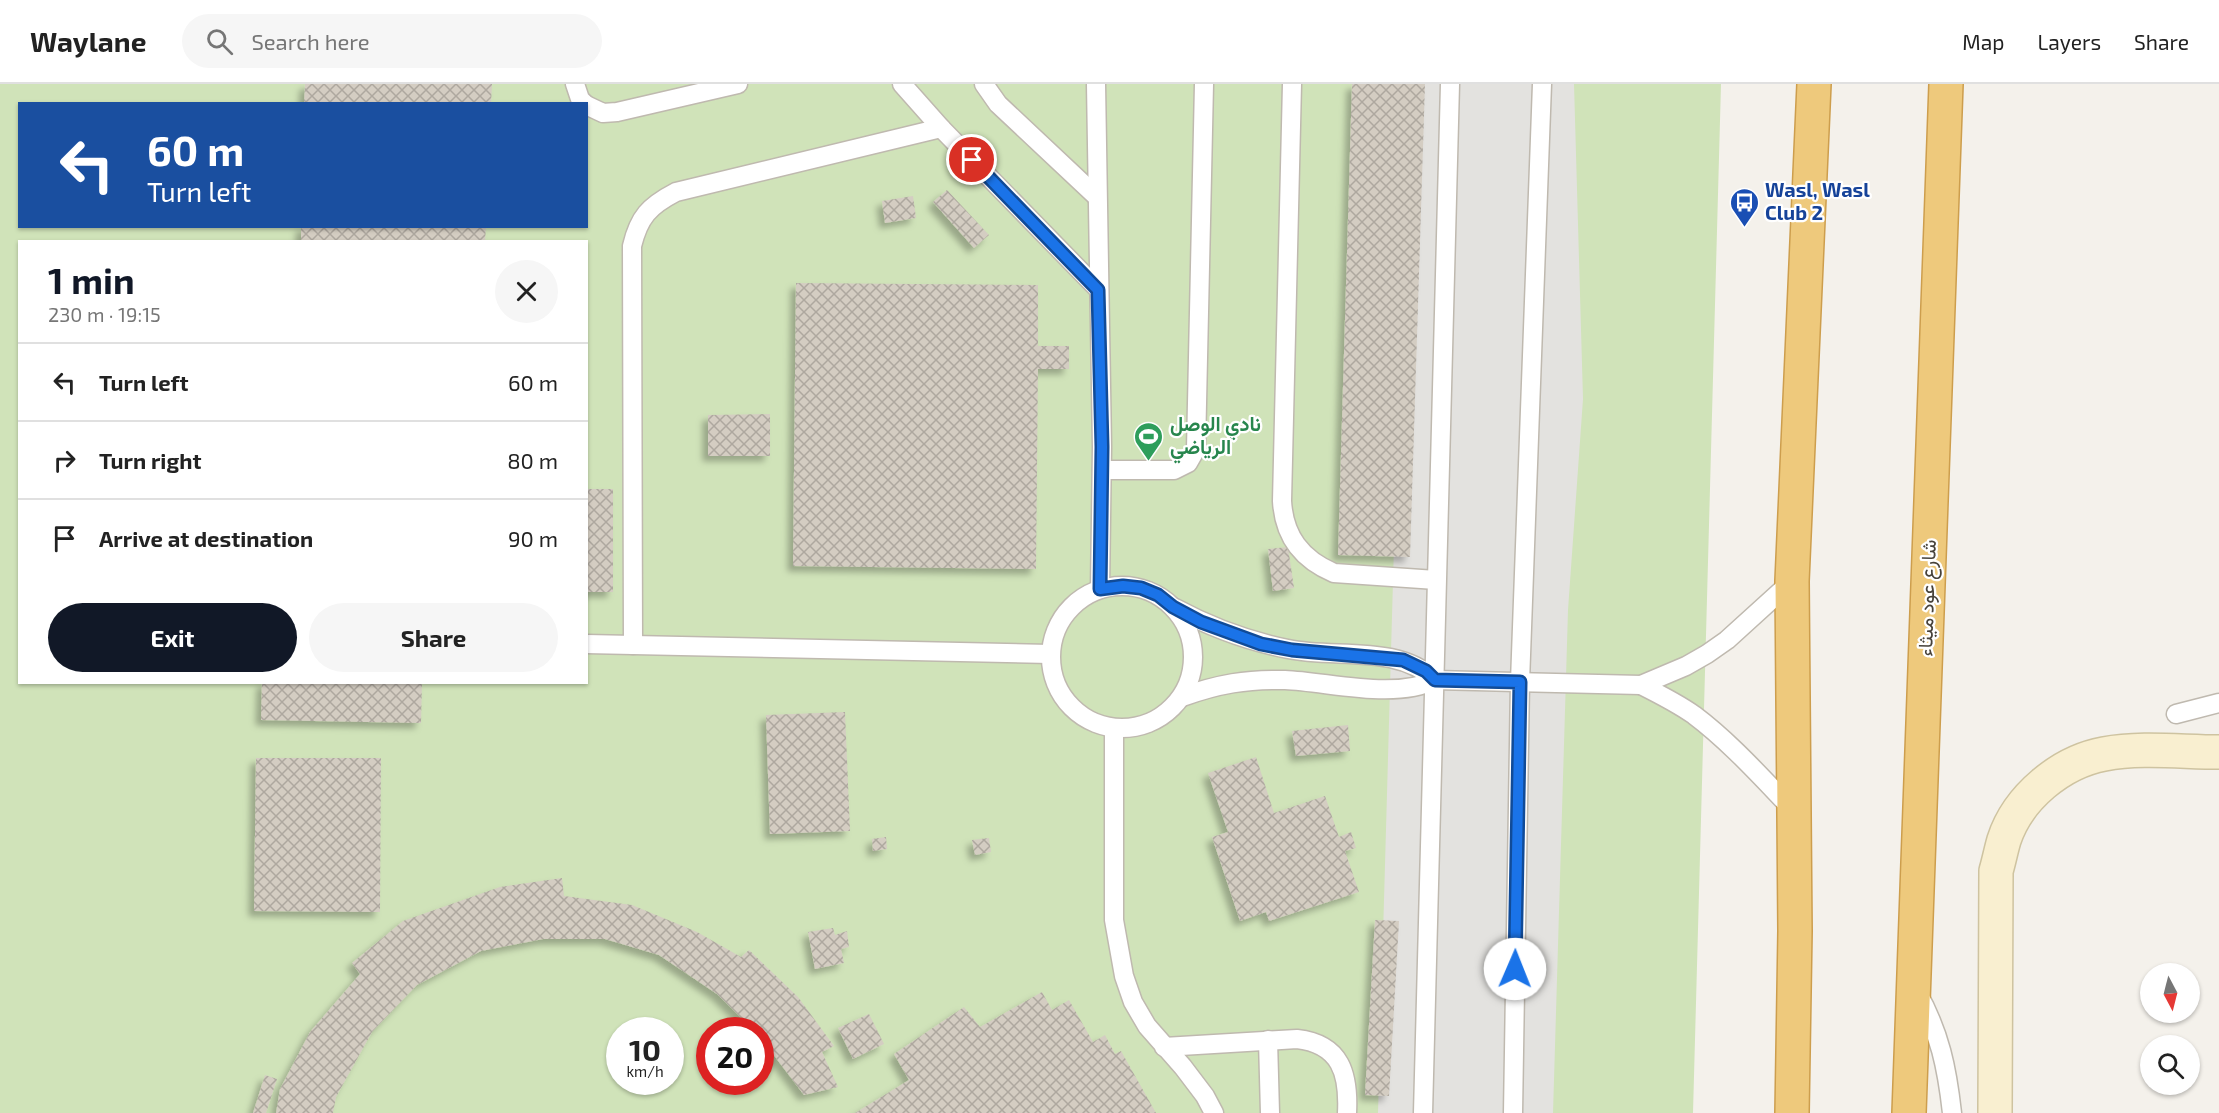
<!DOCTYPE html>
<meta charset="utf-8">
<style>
body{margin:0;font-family:"Exo 2",Vazirmatn,sans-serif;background:#f6f6f6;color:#222;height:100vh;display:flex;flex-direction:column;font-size:22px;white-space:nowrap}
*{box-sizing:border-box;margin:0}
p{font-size:20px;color:#767676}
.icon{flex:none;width:33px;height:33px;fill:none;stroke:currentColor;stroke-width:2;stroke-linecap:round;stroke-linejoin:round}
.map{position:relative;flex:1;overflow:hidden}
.sheet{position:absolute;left:18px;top:156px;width:570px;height:444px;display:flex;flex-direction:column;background:#fff;border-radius:0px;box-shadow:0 2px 4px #0004}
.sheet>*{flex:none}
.guide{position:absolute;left:18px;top:18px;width:570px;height:126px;border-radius:0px;box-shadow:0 2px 4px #0004;background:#1a4fa0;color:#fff;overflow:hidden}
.needle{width:39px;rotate:173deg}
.fabs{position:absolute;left:2140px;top:879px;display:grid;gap:12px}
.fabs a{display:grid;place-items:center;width:60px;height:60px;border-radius:50%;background:#fff;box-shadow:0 2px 4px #0004;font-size:30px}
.speed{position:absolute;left:606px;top:933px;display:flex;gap:12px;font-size:30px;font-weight:700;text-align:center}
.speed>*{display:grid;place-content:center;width:78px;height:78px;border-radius:50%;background:#fff;box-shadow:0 2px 4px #0004;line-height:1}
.speed small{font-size:15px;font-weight:400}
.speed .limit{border:9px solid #d22;background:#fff;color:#111}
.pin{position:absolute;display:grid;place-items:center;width:51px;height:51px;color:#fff;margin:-26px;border:3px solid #fff;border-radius:50%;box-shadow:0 2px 6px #0007}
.me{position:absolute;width:66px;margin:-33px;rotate:1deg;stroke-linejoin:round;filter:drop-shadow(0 0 4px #0008)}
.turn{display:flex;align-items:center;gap:21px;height:126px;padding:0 30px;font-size:27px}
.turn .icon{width:78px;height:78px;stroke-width:2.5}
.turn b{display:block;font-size:42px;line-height:51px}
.round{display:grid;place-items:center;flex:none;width:63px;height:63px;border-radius:32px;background:#f6f6f6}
.head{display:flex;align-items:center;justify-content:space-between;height:102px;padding:0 30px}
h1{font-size:36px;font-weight:700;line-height:45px;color:#111827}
.action{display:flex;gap:12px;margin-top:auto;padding:12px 30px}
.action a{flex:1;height:69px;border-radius:36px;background:#111827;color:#fff;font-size:24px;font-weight:700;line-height:69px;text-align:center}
.action a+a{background:#f6f6f6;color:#222}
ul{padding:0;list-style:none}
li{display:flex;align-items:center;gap:18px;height:78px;padding:0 30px;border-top:2px solid #e0e0e0}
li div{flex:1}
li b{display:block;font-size:22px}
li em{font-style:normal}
header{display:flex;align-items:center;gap:36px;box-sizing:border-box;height:84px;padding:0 30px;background:#fff;border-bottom:2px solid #e0e0e0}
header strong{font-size:28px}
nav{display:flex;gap:33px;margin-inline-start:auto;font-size:21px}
.search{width:420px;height:54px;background:#f6f6f6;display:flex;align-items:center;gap:15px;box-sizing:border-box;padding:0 21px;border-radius:33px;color:#767676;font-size:22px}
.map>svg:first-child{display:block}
.green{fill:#d0e3b9;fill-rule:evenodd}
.parking{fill:#e3e2df}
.building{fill:url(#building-cross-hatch);filter:url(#shadow)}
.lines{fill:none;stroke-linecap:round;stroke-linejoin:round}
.lane-casing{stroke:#bfb9af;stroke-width:21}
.secondary-casing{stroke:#cec3a0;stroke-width:36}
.highway-casing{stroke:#cd9e4d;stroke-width:36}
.lane{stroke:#fff;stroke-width:18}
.secondary{stroke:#f9efd0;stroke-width:33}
.highway{stroke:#eec97c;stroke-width:33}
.route-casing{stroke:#114b97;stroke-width:15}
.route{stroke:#1a73e8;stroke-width:10}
.labels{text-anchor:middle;stroke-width:4.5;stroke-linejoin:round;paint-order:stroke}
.transit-label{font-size:20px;font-weight:bold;fill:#164399;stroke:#fff;text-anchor:start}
.leisure-label{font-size:20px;font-weight:bold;fill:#27864d;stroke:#fff;text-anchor:start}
.street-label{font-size:20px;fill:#47423a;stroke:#fff}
</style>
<header>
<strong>Waylane</strong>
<div class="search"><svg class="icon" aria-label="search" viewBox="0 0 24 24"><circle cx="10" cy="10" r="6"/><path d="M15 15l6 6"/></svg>Search here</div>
<nav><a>Map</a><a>Layers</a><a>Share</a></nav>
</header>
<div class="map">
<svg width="2219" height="1029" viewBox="0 0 2219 1029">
<defs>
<pattern id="building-cross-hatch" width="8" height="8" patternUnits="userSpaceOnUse" patternTransform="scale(1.5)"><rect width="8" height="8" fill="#d4cdc2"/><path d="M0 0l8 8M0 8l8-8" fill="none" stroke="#aea89f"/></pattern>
<filter id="shadow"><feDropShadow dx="-5.5" dy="5.5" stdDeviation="3" flood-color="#0004"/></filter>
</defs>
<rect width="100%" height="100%" fill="#f4f1eb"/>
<path class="green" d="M 0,0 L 1721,0 L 1693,1029 L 0,1029 ZM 20,20 L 586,20 L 586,142 L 20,142 ZM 20,158 L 586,158 L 586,598 L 20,598 ZM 620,946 L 670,946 L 670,998 L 620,998 ZM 710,946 L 760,946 L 760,998 L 710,998 Z"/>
<polygon class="parking" points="1407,0 1574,0 1583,315 1568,526 1553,1029 1378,1029"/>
<g class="building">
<polygon points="305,0 492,0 491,20 304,20"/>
<polygon points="1352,0 1425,0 1410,473 1338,471"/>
<polygon points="947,106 989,151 974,164 933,118"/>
<polygon points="913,112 916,134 885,139 882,117"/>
<polygon points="301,142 486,142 485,158 301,158"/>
<polygon points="796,199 1038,201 1038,262 1069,262 1069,285 1038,285 1036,485 793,482"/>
<polygon points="770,330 770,372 708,372 708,331"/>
<rect x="586" y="405" width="27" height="103"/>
<polygon points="1288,463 1294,504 1273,507 1268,465"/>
<polygon points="262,598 422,598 421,639 261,636"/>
<polygon points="845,628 850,747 770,750 766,631"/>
<polygon points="1348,641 1350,667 1296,672 1292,647"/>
<polygon points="1256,673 1274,729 1325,712 1339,753 1351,748 1356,764 1345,767 1359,808 1269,837 1266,828 1240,837 1212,753 1228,748 1208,689"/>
<polygon points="256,674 381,674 380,828 254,827"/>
<polygon points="886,753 887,765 873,767 872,755"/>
<polygon points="989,754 991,768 975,771 972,756"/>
<polygon points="562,794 564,812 632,821 697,848 741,873 749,866 798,913 834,962 822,968 838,1003 804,1011 760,953 760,946 754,946 717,910 659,871 605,855 543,855 481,867 417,901 372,948 336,1013 333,1029 276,1029 280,1005 310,948 360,890 352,879 403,837 500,803"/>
<polygon points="1375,836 1399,837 1389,1012 1365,1011"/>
<polygon points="833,844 835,851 847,847 849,863 841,865 844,879 815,885 808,848"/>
<polygon points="1042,908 1052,926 1069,916 1093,958 1105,951 1115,970 1121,967 1156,1029 855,1029 909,996 894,970 964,923 980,943"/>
<polygon points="869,930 884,960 853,975 838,944"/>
<polygon points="265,991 277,995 266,1029 253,1029"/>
</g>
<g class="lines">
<defs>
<g id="lane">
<polyline points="575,0 580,15 585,20"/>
<polyline points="902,0 941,44 1098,205"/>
<polyline points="984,0 998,20 1096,112"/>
<polyline points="1096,0 1102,363 1100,505"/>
<path d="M 1292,0 L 1282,417 C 1284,452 1301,475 1334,489 L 1436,496"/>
<polyline points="586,21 603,29 617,28 738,0"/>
<polyline points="1102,386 1174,386 1188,379 1196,365 1204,0"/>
<circle cx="1122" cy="573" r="71"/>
<path d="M 1175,524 C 1212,544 1248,557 1288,565 C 1336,575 1398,560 1435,596"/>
<polyline points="586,560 1050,570"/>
<path d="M 633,561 L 632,162 C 639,133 649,122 676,108 L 941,44"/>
<path d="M 1641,601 C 1659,610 1677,619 1694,631 C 1730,658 1762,694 1794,727"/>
<path d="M 1182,613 C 1218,600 1247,595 1285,596 C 1330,598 1394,616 1435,596 L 1641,601 L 1686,582 L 1707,570 L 1727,556 L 1792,497"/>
<polyline points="2176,630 2219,619"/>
<polyline points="1114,644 1114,836 1124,892 1133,918 1147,942 1183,983 1205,1012 1214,1029"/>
<path d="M 1917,908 C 1940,949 1947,984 1952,1029"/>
<polyline points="1268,956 1270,1029"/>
<path d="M 1164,963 L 1297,955 C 1341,960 1349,990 1347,1029"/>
<polyline points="1423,1029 1450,0"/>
<polyline points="1513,1029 1520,598 1542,0"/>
</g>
<path id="secondary" d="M 1995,1029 L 1996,787 C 1999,777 2001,766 2004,756 C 2018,713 2061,678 2104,670 C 2141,663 2182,668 2219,668"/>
<g id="highway">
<polyline points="1792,1029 1795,847 1792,497 1814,0"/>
<polyline points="1909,1029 1946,0"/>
</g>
</defs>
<use href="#lane" class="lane-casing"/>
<use href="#secondary" class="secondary-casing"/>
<use href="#highway" class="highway-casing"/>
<use href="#lane" class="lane"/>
<use href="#secondary" class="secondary"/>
<use href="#highway" class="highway"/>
</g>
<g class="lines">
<defs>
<polyline id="route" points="972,76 1098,206 1102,363 1100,505 1123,502 1141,504 1158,511 1173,523 1201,538 1261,560 1292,566 1403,576 1426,587 1435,596 1520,598 1515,885"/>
</defs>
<use href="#route" class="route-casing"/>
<use href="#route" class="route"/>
</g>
<defs>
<symbol id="bus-pin" viewBox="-11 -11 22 30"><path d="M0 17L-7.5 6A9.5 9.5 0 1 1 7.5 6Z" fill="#1a4fb4" stroke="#fff"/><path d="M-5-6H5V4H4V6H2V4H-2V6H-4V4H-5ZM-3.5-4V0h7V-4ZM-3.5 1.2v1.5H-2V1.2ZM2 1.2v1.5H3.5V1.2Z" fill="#fff"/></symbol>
<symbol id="stadium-pin" viewBox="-11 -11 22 30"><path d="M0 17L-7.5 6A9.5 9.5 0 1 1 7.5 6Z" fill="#2e9e5b" stroke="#fff"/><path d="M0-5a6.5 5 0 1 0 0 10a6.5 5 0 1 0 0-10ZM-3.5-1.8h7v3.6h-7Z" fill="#fff"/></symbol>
</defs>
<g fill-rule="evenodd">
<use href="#bus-pin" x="1728" y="102" width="33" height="45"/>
<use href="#stadium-pin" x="1132" y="336" width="33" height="45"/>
</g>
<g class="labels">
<g class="transit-label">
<text x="1765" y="113">Wasl, Wasl<tspan x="1765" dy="23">Club 2</tspan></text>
</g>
<g class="leisure-label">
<text x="1170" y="347">نادي الوصل<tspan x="1170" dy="23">الرياضي</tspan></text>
</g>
<g class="street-label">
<text transform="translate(1927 514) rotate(-88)" y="7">شارع عود ميثاء</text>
</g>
</g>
</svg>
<div class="fabs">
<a><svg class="needle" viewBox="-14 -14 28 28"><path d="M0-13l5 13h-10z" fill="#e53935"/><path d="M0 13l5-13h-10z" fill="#767676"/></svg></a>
<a><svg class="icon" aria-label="search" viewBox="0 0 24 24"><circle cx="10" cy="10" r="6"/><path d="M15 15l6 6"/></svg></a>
</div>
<div class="speed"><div>10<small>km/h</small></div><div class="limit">20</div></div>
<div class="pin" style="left:972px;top:76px;background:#d93025"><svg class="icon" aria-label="arrive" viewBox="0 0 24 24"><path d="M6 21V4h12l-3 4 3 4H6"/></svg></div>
<svg class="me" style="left:1515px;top:885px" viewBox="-20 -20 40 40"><circle r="19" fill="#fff"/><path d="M0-13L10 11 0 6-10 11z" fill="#1a73e8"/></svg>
<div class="guide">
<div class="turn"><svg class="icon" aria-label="left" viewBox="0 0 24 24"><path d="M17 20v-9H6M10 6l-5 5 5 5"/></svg><div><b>60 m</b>Turn left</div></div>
</div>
<section class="sheet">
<div class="head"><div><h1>1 min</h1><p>230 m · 19:15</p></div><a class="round"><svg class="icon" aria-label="close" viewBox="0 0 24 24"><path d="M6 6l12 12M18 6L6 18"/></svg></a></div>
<ul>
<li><svg class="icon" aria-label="left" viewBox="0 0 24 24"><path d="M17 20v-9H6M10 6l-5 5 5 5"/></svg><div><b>Turn left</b></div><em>60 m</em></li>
<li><svg class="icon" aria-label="right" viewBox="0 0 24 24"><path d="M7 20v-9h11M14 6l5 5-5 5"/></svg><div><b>Turn right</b></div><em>80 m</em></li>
<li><svg class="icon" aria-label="arrive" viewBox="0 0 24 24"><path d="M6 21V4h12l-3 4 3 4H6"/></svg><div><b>Arrive at destination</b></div><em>90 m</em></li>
</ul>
<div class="action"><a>Exit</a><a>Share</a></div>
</section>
</div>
